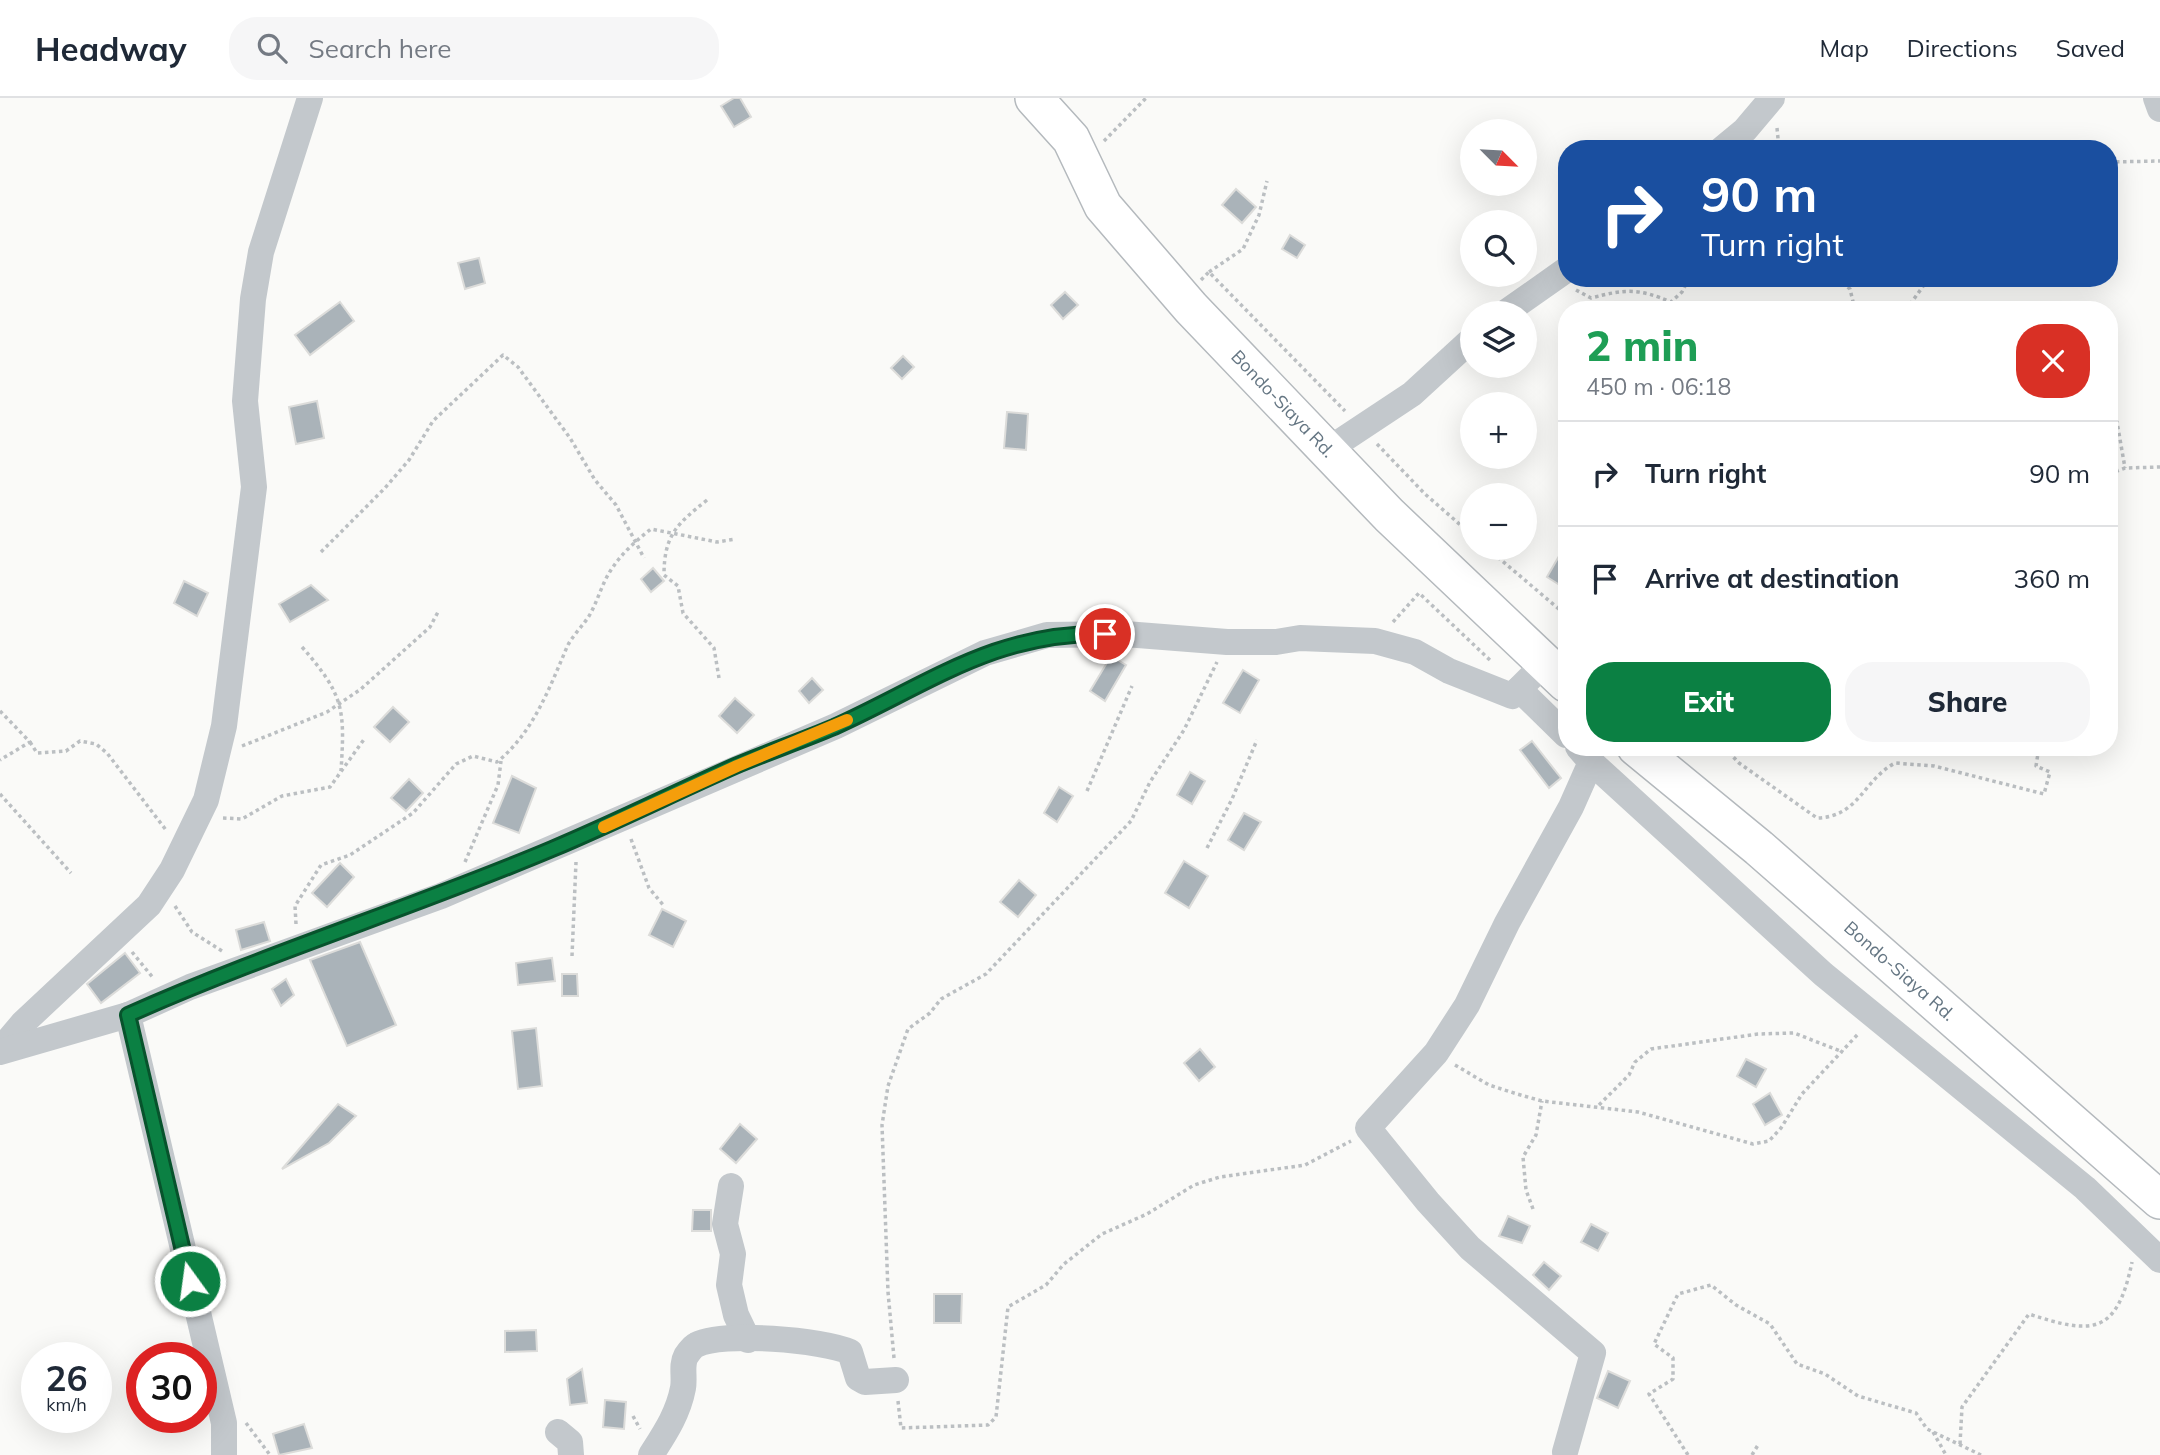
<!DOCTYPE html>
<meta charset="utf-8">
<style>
body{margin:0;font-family:Mulish,sans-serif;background:#f6f6f7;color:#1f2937;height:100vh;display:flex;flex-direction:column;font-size:26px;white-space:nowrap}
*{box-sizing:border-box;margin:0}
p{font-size:23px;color:#747a83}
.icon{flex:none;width:38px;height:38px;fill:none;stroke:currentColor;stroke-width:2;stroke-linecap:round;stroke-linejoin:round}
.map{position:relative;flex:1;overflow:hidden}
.panel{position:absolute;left:1558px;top:203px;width:560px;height:455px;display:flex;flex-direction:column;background:#fff;border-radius:28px;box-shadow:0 7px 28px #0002}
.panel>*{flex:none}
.hud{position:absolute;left:1558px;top:42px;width:560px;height:147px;border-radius:28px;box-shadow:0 7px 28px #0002;background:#1a4fa0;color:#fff;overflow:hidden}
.needle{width:46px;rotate:114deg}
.tools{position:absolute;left:1460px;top:21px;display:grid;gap:14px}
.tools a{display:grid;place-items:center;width:77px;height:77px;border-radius:50%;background:#fff;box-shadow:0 7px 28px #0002;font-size:35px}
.speed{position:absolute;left:21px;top:1244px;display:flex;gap:14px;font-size:35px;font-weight:700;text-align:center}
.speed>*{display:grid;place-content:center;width:91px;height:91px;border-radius:50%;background:#fff;box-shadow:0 7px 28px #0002;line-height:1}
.speed small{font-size:18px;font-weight:400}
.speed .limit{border:10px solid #d22;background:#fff;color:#111}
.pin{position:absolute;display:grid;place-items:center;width:60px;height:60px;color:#fff;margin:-30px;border:4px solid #fff;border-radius:50%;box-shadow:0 2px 7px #0007}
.me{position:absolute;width:77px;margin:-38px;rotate:346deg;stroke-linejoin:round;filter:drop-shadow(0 0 5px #0008)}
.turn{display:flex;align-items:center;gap:24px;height:147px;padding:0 28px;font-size:32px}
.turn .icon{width:91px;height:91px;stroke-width:2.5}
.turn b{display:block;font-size:49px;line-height:60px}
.round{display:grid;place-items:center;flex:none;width:74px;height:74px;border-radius:28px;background:#f6f6f7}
.summary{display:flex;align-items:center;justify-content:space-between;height:119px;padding:0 28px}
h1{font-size:42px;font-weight:800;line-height:52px;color:#1e9e55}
.cta{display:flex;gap:14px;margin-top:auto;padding:14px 28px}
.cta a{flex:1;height:80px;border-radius:28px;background:#0b8043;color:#fff;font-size:28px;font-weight:800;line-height:80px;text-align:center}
.cta a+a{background:#f6f6f7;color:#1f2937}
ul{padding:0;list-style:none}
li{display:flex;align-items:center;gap:21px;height:105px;padding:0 28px;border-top:2px solid #e0e1e3}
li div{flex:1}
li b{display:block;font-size:26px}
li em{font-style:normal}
header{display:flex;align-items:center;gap:42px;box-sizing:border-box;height:98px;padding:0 35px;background:#fff;border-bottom:2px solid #e0e1e3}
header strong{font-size:33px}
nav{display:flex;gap:38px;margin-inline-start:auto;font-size:24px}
.search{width:490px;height:63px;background:#f6f6f7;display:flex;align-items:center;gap:18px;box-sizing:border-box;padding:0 24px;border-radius:28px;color:#747a83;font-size:26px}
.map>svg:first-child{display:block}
.building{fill:#aab3b9;stroke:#dcdcda;stroke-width:2}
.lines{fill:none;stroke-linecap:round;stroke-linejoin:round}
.highway-casing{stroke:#b4b9bd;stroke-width:40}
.path{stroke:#bbbfc2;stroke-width:3.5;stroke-dasharray:3.5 3.5;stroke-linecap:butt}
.minor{stroke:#c3c8cc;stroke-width:26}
.highway{stroke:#fff;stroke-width:37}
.route-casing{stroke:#07532c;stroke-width:18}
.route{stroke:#0b8043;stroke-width:12}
.slow{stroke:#f59e0b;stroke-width:12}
.labels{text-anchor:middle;stroke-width:7;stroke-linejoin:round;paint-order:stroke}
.street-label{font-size:18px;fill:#657683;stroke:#fff}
</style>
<header>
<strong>Headway</strong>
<div class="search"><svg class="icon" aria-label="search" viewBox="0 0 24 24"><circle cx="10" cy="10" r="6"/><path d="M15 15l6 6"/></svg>Search here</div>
<nav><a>Map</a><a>Directions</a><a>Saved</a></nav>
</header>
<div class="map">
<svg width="2160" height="1357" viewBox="0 0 2160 1357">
<rect width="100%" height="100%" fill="#fafaf8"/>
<g class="building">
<polygon points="734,0 740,0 751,19 734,29 721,8"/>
<polygon points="1236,91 1256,109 1242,125 1222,107"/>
<polygon points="1290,137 1305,147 1297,160 1282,151"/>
<polygon points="479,160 485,185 465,191 458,165"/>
<polygon points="1065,194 1078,207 1063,221 1051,207"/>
<polygon points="340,204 354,223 310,257 295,237"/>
<polygon points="903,258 914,269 902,281 891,270"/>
<polygon points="317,303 324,340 296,346 289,309"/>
<polygon points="1007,314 1028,316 1026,352 1004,350"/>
<polygon points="1566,446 1566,491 1547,479"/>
<polygon points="653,470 664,483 651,494 641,481"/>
<polygon points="184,483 208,495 197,518 174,505"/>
<polygon points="311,487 328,502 290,524 279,506"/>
<polygon points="1111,558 1126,567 1105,603 1090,593"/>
<polygon points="1243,572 1259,582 1240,615 1223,605"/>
<polygon points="812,580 823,592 809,605 799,593"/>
<polygon points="735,600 754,617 737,635 719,618"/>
<polygon points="393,609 409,624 390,644 374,629"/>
<polygon points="1532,643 1561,680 1549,690 1520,652"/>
<polygon points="1190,674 1205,683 1192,706 1177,697"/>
<polygon points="512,678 536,690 519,735 493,725"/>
<polygon points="409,681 423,695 406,713 391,700"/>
<polygon points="1059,689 1073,698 1057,724 1044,715"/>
<polygon points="1244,715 1261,724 1244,752 1228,742"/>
<polygon points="1184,763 1208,778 1189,810 1165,795"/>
<polygon points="340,765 354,779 327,809 312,795"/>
<polygon points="1019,782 1036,797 1018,819 1000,804"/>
<polygon points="662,811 686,823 673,849 649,837"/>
<polygon points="264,824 270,843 241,852 236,832"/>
<polygon points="360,844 396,927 347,948 310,862"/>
<polygon points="125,855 140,875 101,905 87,886"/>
<polygon points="552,860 555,883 518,887 516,865"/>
<polygon points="562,876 577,876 578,898 562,898"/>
<polygon points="286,881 294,897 281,908 272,891"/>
<polygon points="536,930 542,988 518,991 512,933"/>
<polygon points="1200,951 1215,969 1199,983 1184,965"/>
<polygon points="1746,961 1766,971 1756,989 1737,978"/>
<polygon points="1770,995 1782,1017 1765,1027 1753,1006"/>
<polygon points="338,1006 356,1018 329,1045 282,1071"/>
<polygon points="740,1026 757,1041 736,1065 720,1051"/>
<polygon points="693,1112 711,1112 711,1133 692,1133"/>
<polygon points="1508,1118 1530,1128 1522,1145 1499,1138"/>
<polygon points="1591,1126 1608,1135 1598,1153 1581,1144"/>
<polygon points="1544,1164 1561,1178 1549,1192 1533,1177"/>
<polygon points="934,1196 962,1196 961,1225 934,1225"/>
<polygon points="536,1232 537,1253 505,1254 505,1233"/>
<polygon points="582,1271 587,1305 570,1307 567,1281"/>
<polygon points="1608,1273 1630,1283 1618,1310 1597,1300"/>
<polygon points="605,1302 626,1304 624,1331 603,1329"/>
<polygon points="304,1326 312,1350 279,1357 273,1336"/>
</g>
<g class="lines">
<defs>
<g id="highway">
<path id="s1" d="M 1034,0 L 1071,41 L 1103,108 L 1191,210 L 1389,417 L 1566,585"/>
<path id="s2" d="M 1636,649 L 1759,750 L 2160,1102"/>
</g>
</defs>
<use href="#highway" class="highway-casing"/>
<g class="path">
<polyline points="1777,30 1779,51"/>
<polyline points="1104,43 1146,0"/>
<polyline points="2109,64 2160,63"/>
<polyline points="1209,174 1243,151 1259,117 1267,83"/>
<polyline points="1837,180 1850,191 1855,212"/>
<polyline points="1201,182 1209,174 1345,313"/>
<path d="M 1576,192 L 1591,200 C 1626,191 1638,190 1671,204 L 1682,194 L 1689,180"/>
<polyline points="1867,212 1870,212"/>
<polyline points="1906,212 1929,180"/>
<polyline points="2109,309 2117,324 2125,370"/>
<polyline points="1377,346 1425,396 1472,437"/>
<polyline points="2109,376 2125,370 2160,369"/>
<path d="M 707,402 C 677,426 664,437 664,477 L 678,488 L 683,515 L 714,550 L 719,580"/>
<polyline points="1487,450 1566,517"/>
<polyline points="321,454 385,390 409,362 433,323 503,257 518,269 570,340 595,382 616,407 644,460"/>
<polyline points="1393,524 1419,495 1492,564"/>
<path d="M 302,549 C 344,597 345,611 341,673"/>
<polyline points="0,613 30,644 0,662"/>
<polyline points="30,644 37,655 66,653 80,643 96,646 107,655 166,732"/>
<polyline points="242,648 327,614 361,591 430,529 438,514"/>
<path d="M 1724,649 L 1739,665 L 1817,720 C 1859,719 1863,682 1895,665 L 1934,668 L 2044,696 L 2050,674 L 2036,668 L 2039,649"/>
<polyline points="1087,693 1132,588"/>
<polyline points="0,696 71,775"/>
<polyline points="223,720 242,721 282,698 330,689 365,640"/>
<polyline points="631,741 649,790 664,808"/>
<polyline points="1207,750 1232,701 1257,642"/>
<polyline points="465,764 498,687 501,663"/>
<polyline points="175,808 192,834 222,853"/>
<path d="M 296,826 L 295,808 L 321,767 L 350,757 L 413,715 L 456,666 L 473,658 L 497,664 C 533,635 549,591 567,549 C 572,538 582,529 589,518 C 598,503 602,484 613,469 C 623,454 637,442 651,431 L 717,444 L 736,441"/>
<polyline points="132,854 154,881"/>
<polyline points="572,858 576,764"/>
<polyline points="1455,967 1489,987 1517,996 1542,1003 1638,1014 1753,1046 1769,1043 1781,1030 1802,996 1859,935"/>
<polyline points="1599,1007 1629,977 1635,964 1651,951 1758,936 1794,935 1843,954"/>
<polyline points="1533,1111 1526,1092 1523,1059 1536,1037 1542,1003"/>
<polyline points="894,1260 888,1194 882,1027 888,988 908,931 930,915 941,901 986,876 1131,723 1150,684 1184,632 1217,564"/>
<polyline points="898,1303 901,1330 988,1327 996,1319 1008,1209 1046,1187 1064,1166 1102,1136 1147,1116 1194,1087 1220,1079 1305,1067 1351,1043"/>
<polyline points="633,1318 640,1331"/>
<polyline points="246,1325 270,1357"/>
<polyline points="1933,1334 1946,1357"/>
<path d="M 1960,1346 L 1962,1309 L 2029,1216 C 2093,1237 2117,1237 2132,1164"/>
<polyline points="1688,1357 1649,1296 1673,1281 1673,1260 1654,1246 1678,1196 1711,1187 1736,1207 1770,1226 1797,1266 1825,1276 1858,1298 1916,1315 1927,1331 1981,1357"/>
<polyline points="1752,1357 1758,1347"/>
</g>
<g class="minor">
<polyline points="2156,0 2160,11"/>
<polyline points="1722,51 1745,32 1772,0"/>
<polyline points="1505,215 1566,172"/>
<polyline points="1329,351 1412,296 1472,241"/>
<polyline points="1519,591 1566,637"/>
<polyline points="1591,664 1823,876 2085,1090 2160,1162"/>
<polyline points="128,917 224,1325 224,1357"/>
<polyline points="0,952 23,925 149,807 172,772 206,702 224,628 254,389 245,303 253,201 261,154 310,0"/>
<polyline points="0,954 128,917 190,889 441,798 836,628 985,555 1047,537 1125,536 1227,544 1276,544 1300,540 1375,543 1415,554 1449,573 1512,598 1545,565"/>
<polyline points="731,1088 725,1126 733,1156 729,1187 736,1217 748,1242"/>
<polyline points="558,1334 570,1344 571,1357"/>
<polyline points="1565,1354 1593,1255 1470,1150 1428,1104 1368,1030 1436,955 1467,907 1507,825 1571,709 1591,664 1578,649"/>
<path d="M 651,1357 C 665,1335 678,1316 683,1290 C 685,1280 681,1267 686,1258 C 688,1255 693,1248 696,1247 C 722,1233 823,1242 850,1254 L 858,1280 L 865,1284 L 896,1282"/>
</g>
<use href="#highway" class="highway"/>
</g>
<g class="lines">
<defs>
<path id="route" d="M 190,1183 L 128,917 C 267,855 412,810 552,751 C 614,725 674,695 735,668 C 768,654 801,643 834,629 C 927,587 997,533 1105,536"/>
</defs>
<use href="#route" class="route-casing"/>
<use href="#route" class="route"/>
<polyline class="slow" points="604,729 737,668 847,622"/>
</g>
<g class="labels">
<g class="street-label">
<text dy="6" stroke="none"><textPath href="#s1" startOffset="397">Bondo-Siaya Rd.</textPath></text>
<text dy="6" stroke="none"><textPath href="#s2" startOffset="346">Bondo-Siaya Rd.</textPath></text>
</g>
</g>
</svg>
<div class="tools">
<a><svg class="needle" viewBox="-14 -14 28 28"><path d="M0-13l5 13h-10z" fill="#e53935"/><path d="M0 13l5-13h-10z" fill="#747a83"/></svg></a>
<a><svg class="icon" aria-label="search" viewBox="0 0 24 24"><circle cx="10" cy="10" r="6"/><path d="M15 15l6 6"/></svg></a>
<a><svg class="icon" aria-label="layers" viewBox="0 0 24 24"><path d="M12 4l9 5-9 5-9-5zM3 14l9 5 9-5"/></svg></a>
<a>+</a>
<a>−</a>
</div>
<div class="speed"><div>26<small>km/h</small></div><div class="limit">30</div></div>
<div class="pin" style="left:1105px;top:536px;background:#d93025"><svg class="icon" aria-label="arrive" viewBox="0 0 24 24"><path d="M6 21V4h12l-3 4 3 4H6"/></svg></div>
<svg class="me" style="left:190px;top:1183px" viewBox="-20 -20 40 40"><circle r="17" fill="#0b8043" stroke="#fff" stroke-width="3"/><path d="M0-11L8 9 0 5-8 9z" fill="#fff"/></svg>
<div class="hud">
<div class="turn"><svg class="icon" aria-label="right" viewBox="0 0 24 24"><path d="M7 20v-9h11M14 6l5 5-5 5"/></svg><div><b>90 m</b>Turn right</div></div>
</div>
<section class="panel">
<div class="summary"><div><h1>2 min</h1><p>450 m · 06:18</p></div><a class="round" style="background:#d93025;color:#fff"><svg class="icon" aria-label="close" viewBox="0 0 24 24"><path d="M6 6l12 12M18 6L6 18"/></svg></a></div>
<ul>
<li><svg class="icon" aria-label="right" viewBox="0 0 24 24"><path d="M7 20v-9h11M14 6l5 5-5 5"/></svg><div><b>Turn right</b></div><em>90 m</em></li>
<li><svg class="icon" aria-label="arrive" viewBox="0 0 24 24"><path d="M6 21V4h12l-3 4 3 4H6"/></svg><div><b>Arrive at destination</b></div><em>360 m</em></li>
</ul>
<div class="cta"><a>Exit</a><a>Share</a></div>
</section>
</div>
